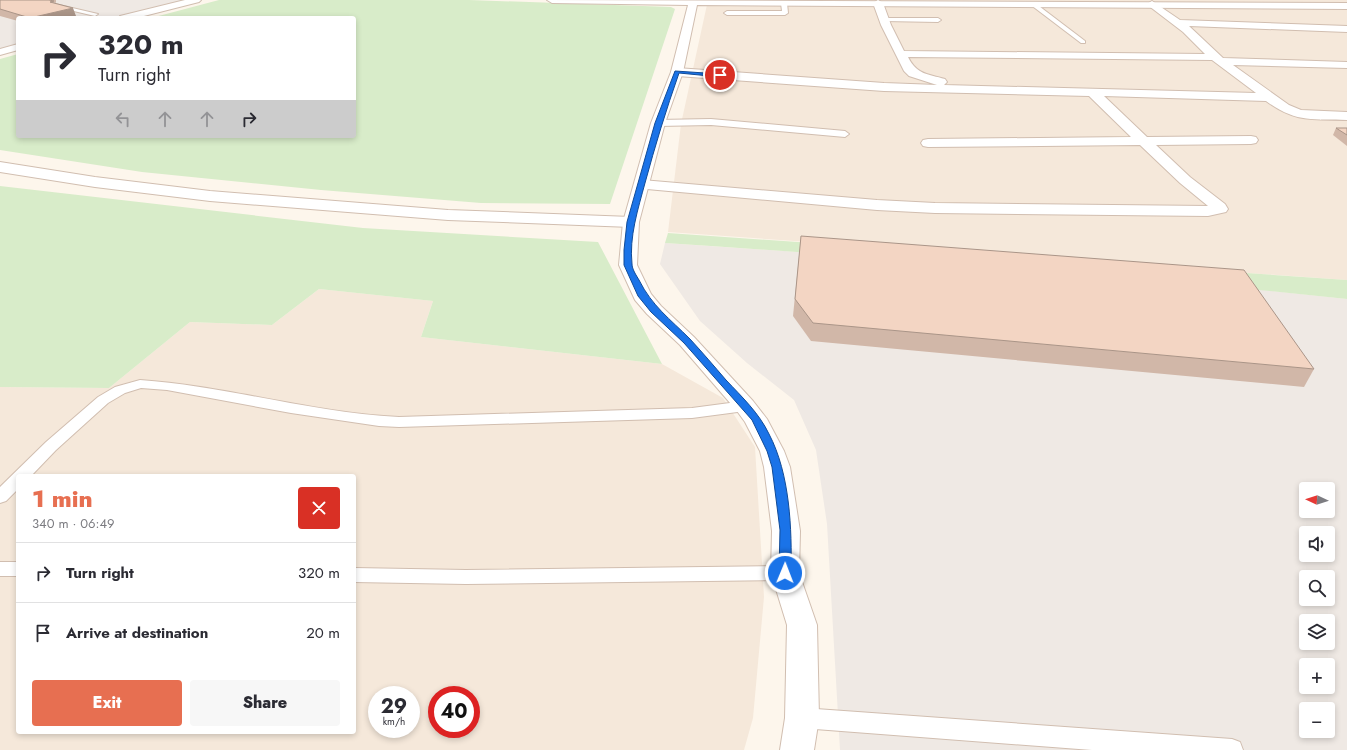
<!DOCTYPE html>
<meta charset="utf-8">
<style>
body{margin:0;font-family:Jost,sans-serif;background:#f7f7f7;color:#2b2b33;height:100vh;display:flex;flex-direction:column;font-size:15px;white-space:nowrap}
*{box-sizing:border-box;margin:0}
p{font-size:13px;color:#7c7c81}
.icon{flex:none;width:22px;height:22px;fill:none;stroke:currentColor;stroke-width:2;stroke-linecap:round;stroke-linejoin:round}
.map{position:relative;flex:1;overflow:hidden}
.drawer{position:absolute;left:16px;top:474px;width:340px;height:260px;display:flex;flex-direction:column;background:#fff;border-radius:4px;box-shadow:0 2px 6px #0003}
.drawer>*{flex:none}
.guide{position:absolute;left:16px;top:16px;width:340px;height:122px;border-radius:4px;box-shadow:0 2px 6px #0003;background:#fff;color:#2b2b33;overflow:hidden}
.needle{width:26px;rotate:274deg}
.tools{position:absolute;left:1299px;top:482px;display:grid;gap:8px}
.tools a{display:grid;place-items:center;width:36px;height:36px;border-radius:4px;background:#fff;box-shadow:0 2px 6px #0003;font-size:20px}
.speed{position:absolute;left:368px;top:686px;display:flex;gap:8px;font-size:20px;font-weight:700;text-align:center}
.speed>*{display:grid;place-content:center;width:52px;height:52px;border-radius:50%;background:#fff;box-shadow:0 2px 6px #0003;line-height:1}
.speed small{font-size:10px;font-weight:400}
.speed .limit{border:6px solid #d22;background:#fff;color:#111}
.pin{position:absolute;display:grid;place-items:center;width:34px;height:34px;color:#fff;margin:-17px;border:2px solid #fff;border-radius:50%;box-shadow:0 1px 4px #0007}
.me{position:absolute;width:44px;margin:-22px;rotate:1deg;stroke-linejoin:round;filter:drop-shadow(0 0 3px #0008)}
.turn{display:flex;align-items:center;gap:14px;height:84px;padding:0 16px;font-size:18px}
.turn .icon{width:52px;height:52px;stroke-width:2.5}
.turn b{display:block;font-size:28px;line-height:34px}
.lanes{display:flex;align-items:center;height:38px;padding:0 16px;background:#0003;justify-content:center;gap:20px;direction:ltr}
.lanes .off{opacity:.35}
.round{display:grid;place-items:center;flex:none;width:42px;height:42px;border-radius:4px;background:#f7f7f7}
.summary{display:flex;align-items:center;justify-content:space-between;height:68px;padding:0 16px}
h1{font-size:24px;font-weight:800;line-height:30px;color:#e76f51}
.button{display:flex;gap:8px;margin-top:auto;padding:8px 16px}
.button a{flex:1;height:46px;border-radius:4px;background:#e76f51;color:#fff;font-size:16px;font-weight:800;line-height:46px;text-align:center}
.button a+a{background:#f7f7f7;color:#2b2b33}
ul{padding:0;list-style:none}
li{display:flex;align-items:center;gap:12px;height:60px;padding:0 16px;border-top:1px solid #e1e1e2}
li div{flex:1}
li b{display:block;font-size:15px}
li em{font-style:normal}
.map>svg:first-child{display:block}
.residential{fill:#f5e8da;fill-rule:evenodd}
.industrial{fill:#efe9e4;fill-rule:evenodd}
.green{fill:#d8ecc9}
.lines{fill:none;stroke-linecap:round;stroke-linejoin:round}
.service-casing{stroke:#d1beb0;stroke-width:2}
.minor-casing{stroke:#d1beb0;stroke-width:2}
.tertiary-casing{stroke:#d1beb0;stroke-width:2}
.service{fill:#fff;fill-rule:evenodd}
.minor{fill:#fff;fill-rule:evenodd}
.tertiary{fill:#fff;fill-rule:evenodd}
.wall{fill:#d1b7a8}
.shaded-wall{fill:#aa9588}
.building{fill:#f3d5c3;stroke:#aa9588}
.route{fill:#1a73e8;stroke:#114b97}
</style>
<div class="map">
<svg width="1347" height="750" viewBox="0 0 1347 750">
<rect width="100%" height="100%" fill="#fdf6ec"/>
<g class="residential">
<polygon points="708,0 1347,0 1347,280 668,232 681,124"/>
<path d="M 319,289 L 433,301 L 421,337 L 662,364 L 723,398 L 755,447 L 764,597 L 753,718 L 744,750 L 0,750 L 0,387 L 109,388 L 190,322 L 272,325 ZM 18,476 L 354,476 L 354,732 L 18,732 ZM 377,695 L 411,695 L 411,729 L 377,729 ZM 437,695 L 471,695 L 471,729 L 437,729 Z"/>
</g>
<g class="industrial">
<polygon points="0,0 184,0 117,18 18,18 18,45 0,50"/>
<path d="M 665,243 L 799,252 L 1235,287 L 1347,299 L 1347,750 L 840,750 L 827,524 L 816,450 L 794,400 L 747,363 L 700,321 L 660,264 ZM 1306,489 L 1328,489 L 1328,511 L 1306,511 ZM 1306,533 L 1328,533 L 1328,555 L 1306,555 ZM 1306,577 L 1328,577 L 1328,599 L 1306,599 ZM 1306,621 L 1328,621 L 1328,643 L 1306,643 ZM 1306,665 L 1328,665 L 1328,687 L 1306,687 ZM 1306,709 L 1328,709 L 1328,731 L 1306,731 Z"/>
</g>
<g class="green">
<polygon points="219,0 469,0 671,7 675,9 610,204 481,203 321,190 142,172 0,150 0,59 18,54 18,136 354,136 354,18 151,18"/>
<polygon points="0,186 363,228 598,242 662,364 421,337 433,301 319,289 272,325 190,322 109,388 0,387"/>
<path d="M 668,233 L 1347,280 L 1347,299 C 1120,275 892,258 665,243 Z"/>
</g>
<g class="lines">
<defs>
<g id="service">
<polygon points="27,0 38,0 98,14 95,16"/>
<polygon points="784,1 787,3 788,13 785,15 727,15 724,13 727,11 782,11 781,3"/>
<polygon points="1031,3 1035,3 1085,41 1085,43 1081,43 1031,5"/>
<polygon points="882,18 938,18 941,20 938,22 884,21 881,19"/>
<polygon points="711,119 845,131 849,134 845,137 711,125 658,126 654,123 658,120"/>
<path d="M 140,380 C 227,386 312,413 399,417 L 692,408 L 745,401 L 750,403 L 752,406 L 750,409 L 745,411 L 692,418 L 399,427 L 379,426 L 291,413 L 167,390 L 141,388 L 125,393 L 108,403 L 56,450 L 31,476 L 18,476 L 18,489 L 6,501 L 0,503 L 0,487 L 46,442 L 98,397 L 115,387 Z"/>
<rect x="0" y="562" width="18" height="14"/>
<polygon points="785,566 791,568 794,573 791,578 785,580 466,584 354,582 354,568 466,570"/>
<polygon points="802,708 1232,739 1240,742 1243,750 1092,750 802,728 794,725 791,718 794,711"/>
</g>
<g id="minor">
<polygon points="185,0 201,0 199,2 136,18 119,18 120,16"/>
<path d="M 878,0 L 883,3 L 891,25 L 904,51 L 1205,54 L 1183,32 L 1149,6 L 1147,4 L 1152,1 L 1180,20 L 1347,26 L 1347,32 L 1189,26 L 1223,58 L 1347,62 L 1347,68 L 1233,65 L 1289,105 L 1301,110 L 1347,112 L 1347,120 C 1312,119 1296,123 1266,101 L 1104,96 L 1147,137 L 1251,136 L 1256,137 L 1258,140 L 1256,143 L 1251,144 L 1156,145 L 1190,177 L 1225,204 L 1228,209 L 1226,212 L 1208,216 L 935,213 L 877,210 L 636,188 L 634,185 L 636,182 L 642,180 L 877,200 L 935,203 L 1208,206 L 1180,183 L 1140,145 L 928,147 L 923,146 L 921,143 L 923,140 L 928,139 L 1131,137 L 1089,96 L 884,91 L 677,76 L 673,75 L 671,72 L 673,69 L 677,68 L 884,83 L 937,85 L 909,76 L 904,71 L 881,25 L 873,3 ZM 908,57 L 1212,60 L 1256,93 L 944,85 L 947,82 L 945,79 C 928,74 917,75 908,57 Z"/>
<polygon points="18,44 18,50 0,55 0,49"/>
<polygon points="0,162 95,177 210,191 448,210 631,217 637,218 639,222 637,226 631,227 448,220 210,201 95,187 0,172"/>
</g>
<polygon id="tertiary" points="547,0 1347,3 1347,9 697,5 683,72 665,123 639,222 637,265 651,294 661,306 694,337 753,401 767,419 784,451 790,467 800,531 799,573 817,625 819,718 814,750 780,750 785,718 787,625 771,573 772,531 764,467 760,451 745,422 737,411 680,345 647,314 635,300 619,265 623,222 651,123 671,72 688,5 552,3"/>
</defs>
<use href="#service" class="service-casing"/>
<use href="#minor" class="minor-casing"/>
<use href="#tertiary" class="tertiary-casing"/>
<use href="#service" class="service"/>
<use href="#minor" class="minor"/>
<use href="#tertiary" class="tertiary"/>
</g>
<g class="wall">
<polygon points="0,0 56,0 56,3 54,2 55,3 76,16 65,18 18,18 18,21 0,16"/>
<polygon points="1336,128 1347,128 1347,146 1333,135"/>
<polygon points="801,236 1314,369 1304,387 811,341 793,316"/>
</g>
<polygon class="shaded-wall" points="73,8 76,16 65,18 30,18"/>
<g class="building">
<polygon points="0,0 49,0 54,1 50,2 73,8 30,18 0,9"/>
<polygon points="1336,128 1347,128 1347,135"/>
<polygon points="801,236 1244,270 1314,369 813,323 795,299"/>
</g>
<path class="route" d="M 675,71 L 720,74 L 722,75 L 720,77 L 679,73 C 666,110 655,146 645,183 C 638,209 629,237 632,264 C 632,269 636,275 639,280 C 652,306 670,319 690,339 C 702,352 714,366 726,380 C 742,397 759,413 769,434 C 790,474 792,529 791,573 L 790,577 L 785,578 L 781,577 L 779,573 L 780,530 L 772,467 L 767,451 L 752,420 L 684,343 L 651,312 L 638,296 L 624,265 L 624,250 L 627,222 L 655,123 Z"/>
</svg>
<div class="tools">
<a><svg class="needle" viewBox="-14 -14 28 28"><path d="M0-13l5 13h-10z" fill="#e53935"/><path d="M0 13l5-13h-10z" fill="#7c7c81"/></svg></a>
<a><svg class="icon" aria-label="sound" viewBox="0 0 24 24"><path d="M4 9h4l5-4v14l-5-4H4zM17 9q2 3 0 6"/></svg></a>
<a><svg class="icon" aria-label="search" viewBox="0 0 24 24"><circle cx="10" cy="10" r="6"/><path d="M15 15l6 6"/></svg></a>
<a><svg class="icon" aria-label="layers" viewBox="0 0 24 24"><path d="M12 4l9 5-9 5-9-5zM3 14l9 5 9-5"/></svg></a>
<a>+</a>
<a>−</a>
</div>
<div class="speed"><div>29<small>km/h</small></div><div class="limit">40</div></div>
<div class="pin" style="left:720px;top:75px;background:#d93025"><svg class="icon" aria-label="arrive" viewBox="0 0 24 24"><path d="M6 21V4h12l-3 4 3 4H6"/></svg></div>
<svg class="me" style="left:785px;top:573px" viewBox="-20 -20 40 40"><circle r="17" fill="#1a73e8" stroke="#fff" stroke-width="3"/><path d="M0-11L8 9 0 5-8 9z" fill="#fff"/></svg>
<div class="guide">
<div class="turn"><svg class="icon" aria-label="right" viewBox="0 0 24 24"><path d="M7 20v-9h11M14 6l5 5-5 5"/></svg><div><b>320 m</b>Turn right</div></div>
<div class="lanes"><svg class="icon off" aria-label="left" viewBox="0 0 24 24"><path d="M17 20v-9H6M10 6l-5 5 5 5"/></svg><svg class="icon off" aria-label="ahead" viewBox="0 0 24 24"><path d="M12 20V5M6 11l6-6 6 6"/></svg><svg class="icon off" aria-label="ahead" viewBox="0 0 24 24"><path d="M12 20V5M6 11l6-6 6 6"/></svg><svg class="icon" aria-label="right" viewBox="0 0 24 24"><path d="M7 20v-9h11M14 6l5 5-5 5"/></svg></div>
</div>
<section class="drawer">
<div class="summary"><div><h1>1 min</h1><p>340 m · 06:49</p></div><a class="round" style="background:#d93025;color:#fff"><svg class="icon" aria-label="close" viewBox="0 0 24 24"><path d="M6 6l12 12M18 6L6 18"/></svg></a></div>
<ul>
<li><svg class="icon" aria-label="right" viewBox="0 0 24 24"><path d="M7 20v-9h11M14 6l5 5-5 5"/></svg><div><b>Turn right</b></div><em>320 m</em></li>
<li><svg class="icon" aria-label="arrive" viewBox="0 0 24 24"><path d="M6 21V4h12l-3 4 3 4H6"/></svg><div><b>Arrive at destination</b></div><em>20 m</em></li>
</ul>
<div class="button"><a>Exit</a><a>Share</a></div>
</section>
</div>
